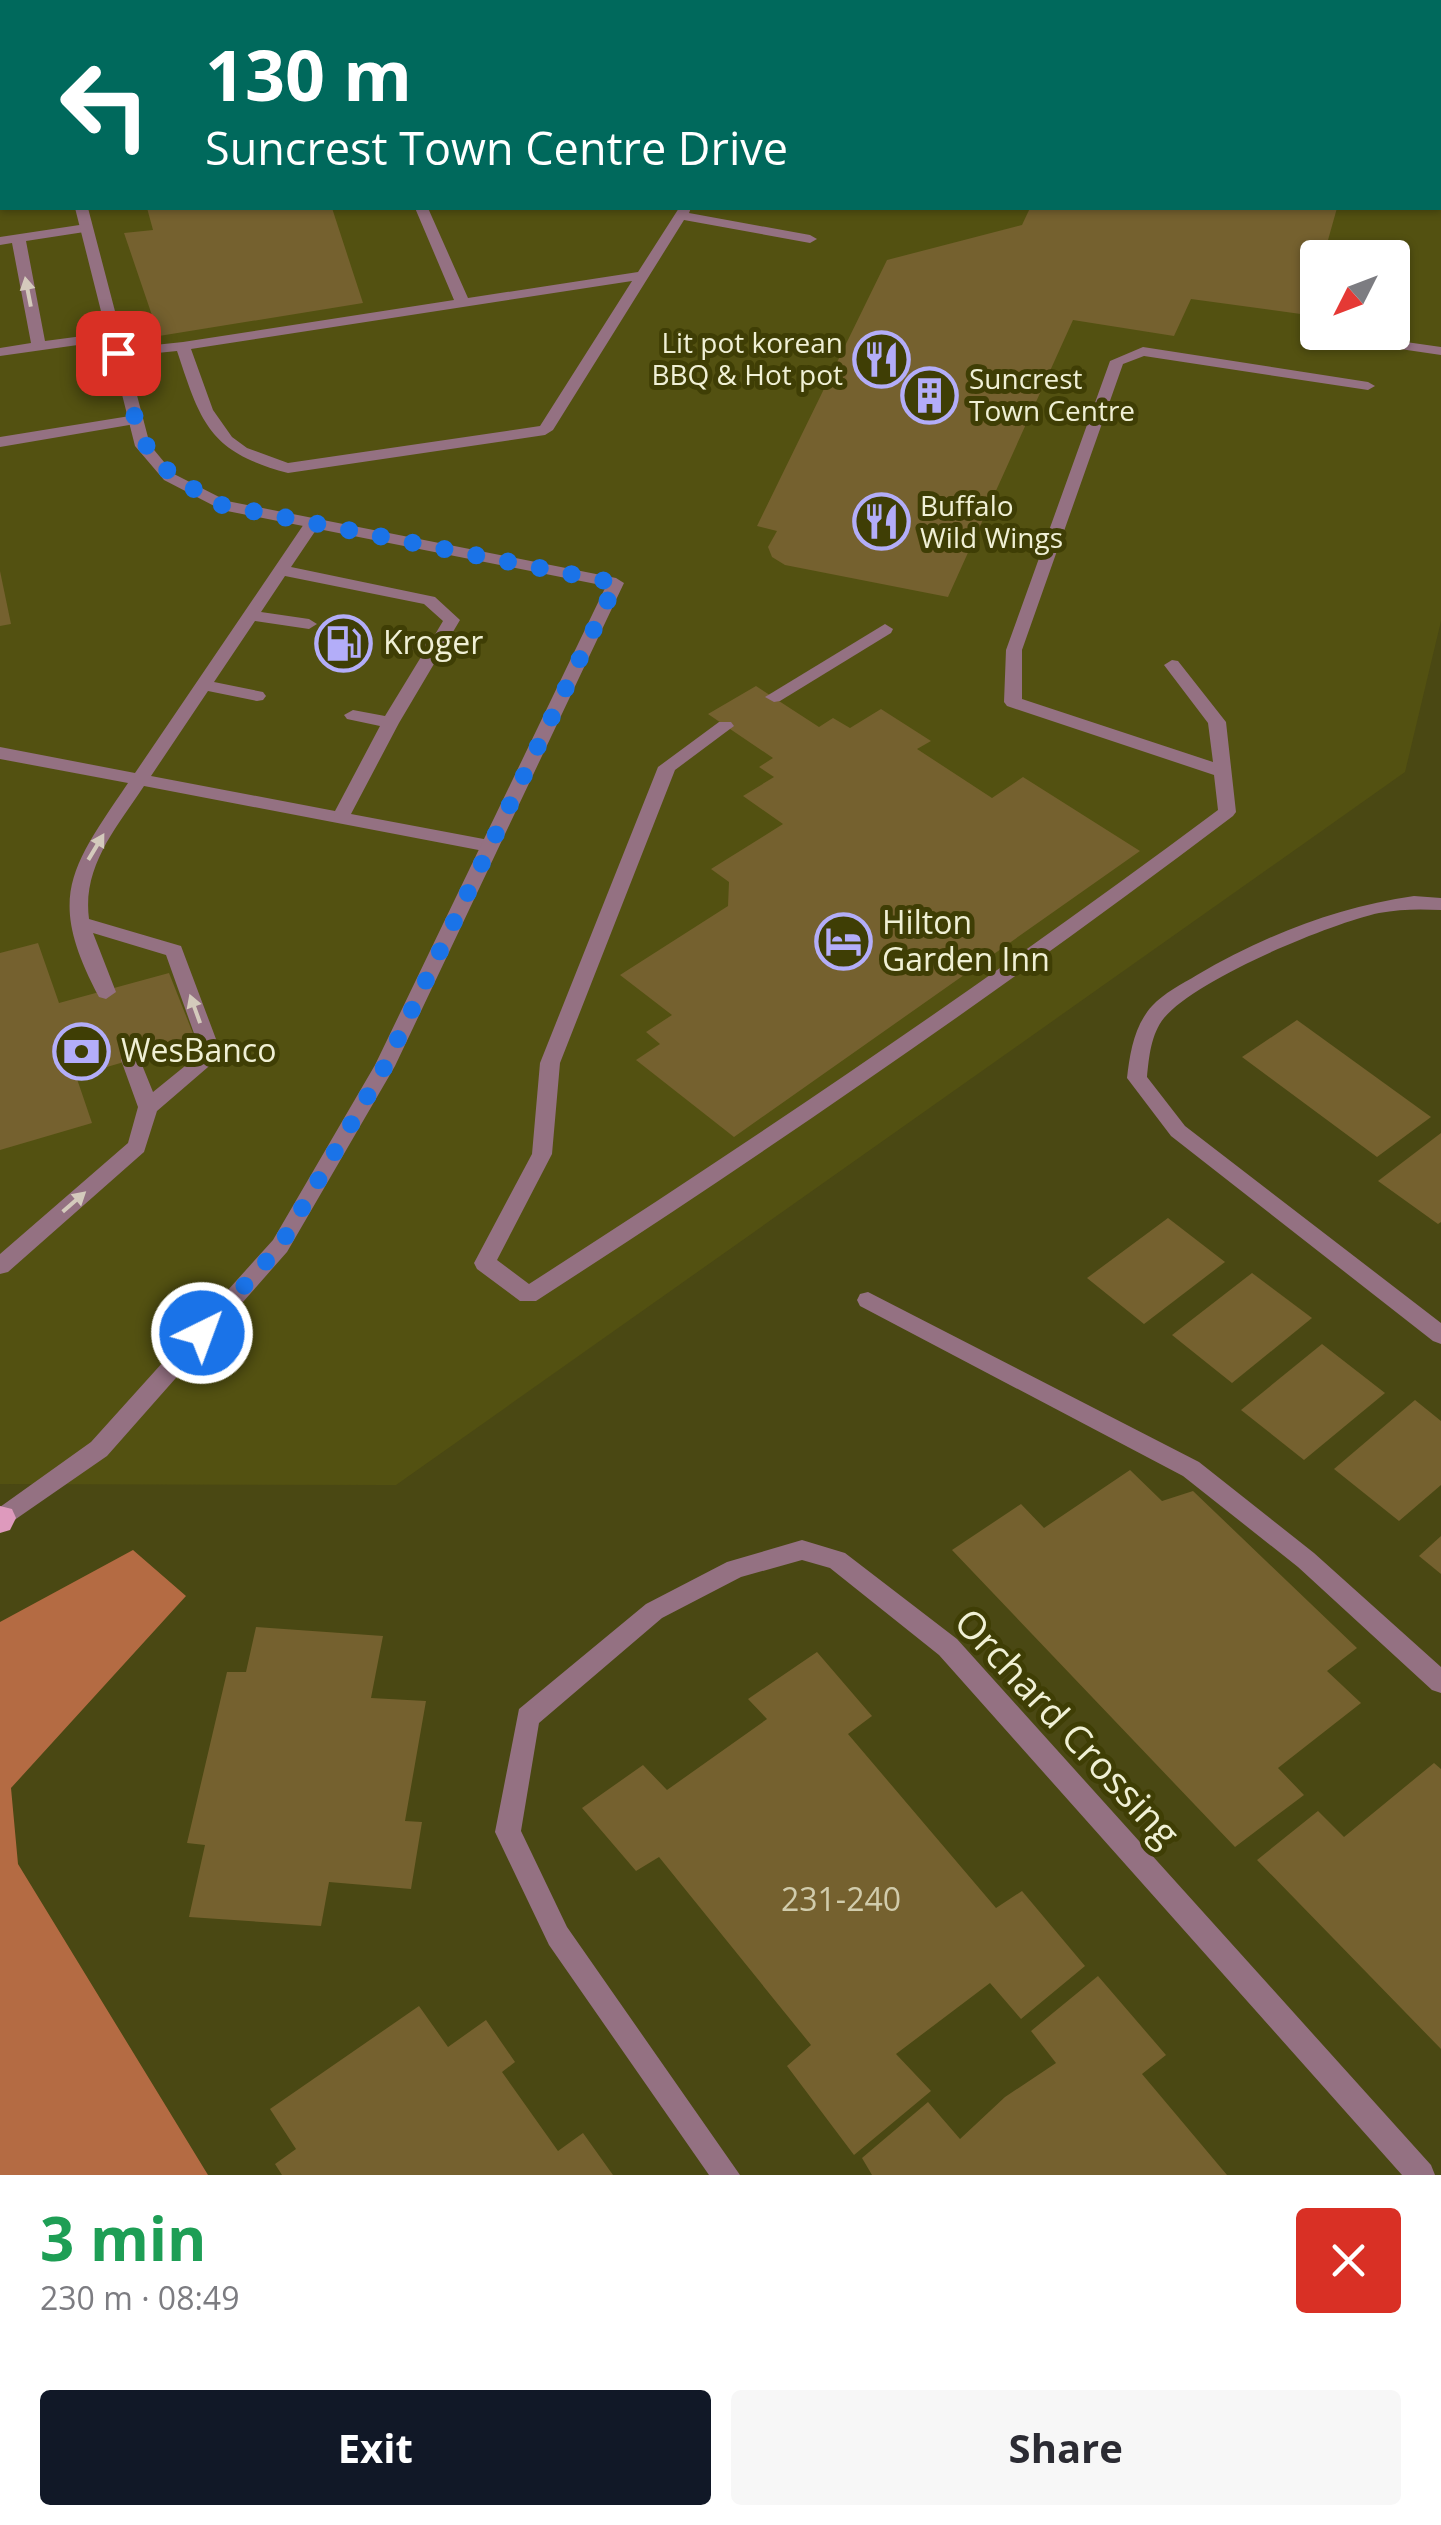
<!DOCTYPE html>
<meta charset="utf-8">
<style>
body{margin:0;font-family:"Open Sans",sans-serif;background:#f7f7f7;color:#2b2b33;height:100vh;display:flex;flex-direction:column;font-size:38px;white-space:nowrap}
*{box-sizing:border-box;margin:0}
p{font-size:32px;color:#7c7c81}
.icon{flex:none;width:55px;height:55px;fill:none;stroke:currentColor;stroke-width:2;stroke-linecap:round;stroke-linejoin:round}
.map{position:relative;height:2175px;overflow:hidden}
.side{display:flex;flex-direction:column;background:#fff;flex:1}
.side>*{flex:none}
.top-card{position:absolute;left:0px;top:0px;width:1442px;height:210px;box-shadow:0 2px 8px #0004;background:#00695c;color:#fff;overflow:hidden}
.needle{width:65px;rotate:228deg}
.tools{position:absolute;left:1300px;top:240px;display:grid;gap:20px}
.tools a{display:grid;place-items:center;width:110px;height:110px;border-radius:10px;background:#fff;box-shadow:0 2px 8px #0004;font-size:50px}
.pin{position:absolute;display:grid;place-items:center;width:85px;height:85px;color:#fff;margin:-42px;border-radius:20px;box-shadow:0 5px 15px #0006}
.me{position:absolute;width:110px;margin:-55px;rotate:42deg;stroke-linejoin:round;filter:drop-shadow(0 0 8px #0008)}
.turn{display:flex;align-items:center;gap:35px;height:210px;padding:0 40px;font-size:45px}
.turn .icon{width:130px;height:130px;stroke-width:2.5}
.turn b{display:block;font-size:70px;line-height:85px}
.round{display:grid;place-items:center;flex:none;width:105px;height:105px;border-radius:10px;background:#f7f7f7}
.summary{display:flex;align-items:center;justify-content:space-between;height:170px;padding:0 40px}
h1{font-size:60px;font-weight:700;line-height:75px;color:#1e9e55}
.button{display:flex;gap:20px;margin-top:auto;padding:20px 40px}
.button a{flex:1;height:115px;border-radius:10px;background:#111827;color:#fff;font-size:40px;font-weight:700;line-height:115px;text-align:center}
.button a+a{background:#f7f7f7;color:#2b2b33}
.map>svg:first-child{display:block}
.built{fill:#535111;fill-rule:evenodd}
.forest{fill:#b46b43}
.building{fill:#75612f}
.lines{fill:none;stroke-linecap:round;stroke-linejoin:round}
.service{fill:#947182;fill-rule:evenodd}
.minor{fill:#947182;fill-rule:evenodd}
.primary{fill:#de9abd;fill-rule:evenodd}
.oneway{fill:#d4cabc}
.route{stroke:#1a73e8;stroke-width:18;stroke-dasharray:0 32.4}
.labels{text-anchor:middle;stroke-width:10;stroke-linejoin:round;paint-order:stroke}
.far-poi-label{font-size:28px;fill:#f0f0d5;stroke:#3f3e05;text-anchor:start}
.poi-label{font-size:32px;fill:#f0f0d5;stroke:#3f3e05;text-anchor:start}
.near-number-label{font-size:32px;fill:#d1ccac}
.near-street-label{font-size:38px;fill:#f0f0d5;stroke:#3f3e05}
</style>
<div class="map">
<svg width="1441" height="2175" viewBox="0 0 1441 2175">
<rect width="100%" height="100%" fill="#4a4813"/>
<path class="built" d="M 0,0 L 1441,0 L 1441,621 L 1405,772 L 396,1485 L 0,1484 ZM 2,2 L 1440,2 L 1440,208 L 2,208 ZM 1318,258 L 1392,258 L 1392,332 L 1318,332 Z"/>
<polygon class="forest" points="133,1550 186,1596 11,1788 18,1864 208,2175 0,2175 0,1622"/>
<g class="building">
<polygon points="147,208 332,208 363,303 159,336 124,233 153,230"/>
<polygon points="1030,208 1337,208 1323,258 1318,258 1318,279 1308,315 1191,299 1174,336 1073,320 948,597 785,565 772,557 768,547 777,531 757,526 887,260 1022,225"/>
<polygon points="0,571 11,624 0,626"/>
<polygon points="756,686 819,727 833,718 850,728 881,709 931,741 917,749 992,798 1023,777 1140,851 734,1137 636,1060 660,1044 646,1032 672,1015 620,975 728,906 729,882 711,869 783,824 743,796 774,777 759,767 773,758 708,714"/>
<polygon points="38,943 59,1003 169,973 196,1041 76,1076 92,1123 0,1150 0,953"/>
<polygon points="1297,1020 1431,1117 1377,1157 1242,1057"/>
<polygon points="1441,1133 1441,1222 1438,1224 1378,1181"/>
<polygon points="1168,1218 1225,1262 1144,1324 1087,1278"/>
<polygon points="1252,1273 1312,1318 1232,1383 1172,1335"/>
<polygon points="1322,1344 1385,1393 1304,1460 1241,1410"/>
<polygon points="1415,1400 1441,1421 1441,1485 1399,1521 1334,1469"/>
<polygon points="1130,1470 1162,1501 1193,1491 1357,1648 1327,1671 1361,1703 1278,1768 1304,1795 1235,1847 952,1550 1021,1504 1044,1528"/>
<polygon points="1441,1536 1441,1574 1419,1556"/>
<polygon points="256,1627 383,1636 371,1698 426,1701 405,1821 422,1822 411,1889 329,1882 321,1926 189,1917 205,1845 187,1843 227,1672 246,1672"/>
<polygon points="817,1652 872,1716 848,1734 996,1908 1022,1891 1085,1966 1021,2019 990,1983 896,2054 931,2091 854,2155 787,2066 811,2045 659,1857 636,1871 582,1808 643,1765 667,1790 767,1719 748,1699"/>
<polygon points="1434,1763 1441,1769 1441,2049 1257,1860 1318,1811 1344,1837"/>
<polygon points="1098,1976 1166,2055 1142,2074 1227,2175 872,2175 862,2158 928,2102 960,2139 1005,2097 1056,2063 1031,2031"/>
<polygon points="419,2006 448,2047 486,2020 515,2062 502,2072 558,2151 583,2133 613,2175 282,2175 275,2164 296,2149 270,2109"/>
</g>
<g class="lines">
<g class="service">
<polygon points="82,0 94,0 95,2 83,2"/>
<polygon points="833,0 834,2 809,1 810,0"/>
<polygon points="1253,0 1284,0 1285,2 1255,2"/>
<rect x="1440" y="19" width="1" height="8"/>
<polygon points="2,23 2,31 0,32 0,24"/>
<polygon points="2,82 2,90 0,91 0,83"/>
<rect x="0" y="121" width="2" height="8"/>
<path d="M 415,208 L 428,208 L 468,298 L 638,272 L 679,208 L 691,208 L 689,213 L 810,235 L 817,239 L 810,243 L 684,220 L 553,430 L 545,435 L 288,473 C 209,452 201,423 177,351 L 117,357 L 110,353 L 117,349 L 183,342 L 454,300 ZM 632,281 L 540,426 L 288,463 L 247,448 L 232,437 L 213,410 L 191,349 Z"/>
<polygon points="86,224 93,228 91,231 26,241 45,341 113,332 120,336 113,340 0,356 0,348 31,343 12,243 0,245 0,237"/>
<polygon points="1378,338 1441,347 1441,355 1373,345 1373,339"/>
<path d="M 1143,347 L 1368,382 L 1375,386 L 1368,390 L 1144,356 L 1123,364 L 1022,650 L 1022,699 L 1213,762 L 1208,723 L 1164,665 L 1172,660 L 1178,661 L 1226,722 L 1236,812 L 1233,816 C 1007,987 774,1147 536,1301 L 520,1301 L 477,1269 L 474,1263 L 532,1154 L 540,1063 L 658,767 L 719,722 L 731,722 L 734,726 L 675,770 L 560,1063 L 552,1154 L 497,1260 L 529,1284 C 764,1133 994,977 1218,810 L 1214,775 L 1007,706 L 1004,702 L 1006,650 L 1110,361 Z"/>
<polygon points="136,415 141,417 141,423 0,447 0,437"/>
<path d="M 312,519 L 320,524 L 291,567 L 435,597 L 460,620 L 399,723 L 351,814 L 489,840 L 498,846 L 489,852 L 144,786 C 117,827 82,866 89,919 L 181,946 L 222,1055 L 157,1111 L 144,1152 L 8,1272 L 0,1274 L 0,1254 L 128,1143 L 138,1107 L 121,1060 L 124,1055 L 138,1055 L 153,1092 L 201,1053 L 166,955 L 93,933 L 116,992 L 106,999 L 99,997 C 46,897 70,869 128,783 L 0,759 L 0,747 L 135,773 L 306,521 ZM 285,576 L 424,604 L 443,621 L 430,643 L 401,638 L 393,643 L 395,647 L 424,652 L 385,716 L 353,710 L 344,715 L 347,719 L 380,726 L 335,811 L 151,776 L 208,691 L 257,701 L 263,700 L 266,696 L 263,692 L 214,682 L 255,621 L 309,629 L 317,624 L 309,619 L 261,612 Z"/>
<polygon points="885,624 893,629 891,633 780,701 774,702 765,697"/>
</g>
<g class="minor">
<polygon points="17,0 29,0 30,2 18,2"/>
<polygon points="75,208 88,208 150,445 174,474 227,501 616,578 624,583 395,1066 287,1252 107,1456 0,1530 0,1507 91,1442 273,1240 375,1065 606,586 222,510 164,480 135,446"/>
<path d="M 1414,896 L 1441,898 L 1441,910 C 1420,909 1400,909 1379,913 C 1329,924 1196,979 1164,1018 C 1151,1034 1149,1057 1147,1077 L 1185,1126 L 1441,1323 L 1441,1344 L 1433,1341 L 1171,1136 L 1127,1078 C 1130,1053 1134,1026 1152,1006 C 1164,993 1182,984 1197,975 C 1263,936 1337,907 1414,896 Z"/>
<polygon points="868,1292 1199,1462 1314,1553 1441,1667 1441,1693 1432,1690 1298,1567 1183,1476 860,1306 857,1300 860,1294"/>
<polygon points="802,1540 845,1553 957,1639 1431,2165 1435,2175 1402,2175 939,1655 830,1568 802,1560 741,1577 662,1618 539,1723 521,1831 567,1927 740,2175 709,2175 549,1945 495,1832 519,1709 646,1604 727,1562"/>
</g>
<polygon class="primary" points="0,1506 12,1509 16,1518 10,1530 0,1533"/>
</g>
<defs><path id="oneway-solid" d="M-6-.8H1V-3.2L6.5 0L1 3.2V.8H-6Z" transform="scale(2.5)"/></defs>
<g class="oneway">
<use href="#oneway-solid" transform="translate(28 292) rotate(-101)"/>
<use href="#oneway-solid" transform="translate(96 847) rotate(-59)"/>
<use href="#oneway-solid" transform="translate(195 1009) rotate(-110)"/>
<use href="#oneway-solid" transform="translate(74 1202) rotate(-41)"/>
</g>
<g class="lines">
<path class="route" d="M 118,353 C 143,444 134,458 222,505 L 616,583 L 385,1066 L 280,1246 L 202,1333"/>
</g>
<defs>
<symbol id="restaurant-ring" viewBox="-11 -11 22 22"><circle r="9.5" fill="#3f3e05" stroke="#b3adf9" stroke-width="1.5"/><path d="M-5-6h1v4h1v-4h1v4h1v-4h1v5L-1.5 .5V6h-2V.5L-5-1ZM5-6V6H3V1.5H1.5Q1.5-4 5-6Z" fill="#b3adf9"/></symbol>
<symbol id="building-ring" viewBox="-11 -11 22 22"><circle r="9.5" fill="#3f3e05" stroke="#b3adf9" stroke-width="1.5"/><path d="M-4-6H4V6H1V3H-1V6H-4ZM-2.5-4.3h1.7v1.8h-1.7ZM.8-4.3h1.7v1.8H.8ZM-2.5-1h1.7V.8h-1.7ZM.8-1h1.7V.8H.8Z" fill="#b3adf9"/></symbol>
<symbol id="fuel-ring" viewBox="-11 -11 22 22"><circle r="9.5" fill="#3f3e05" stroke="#b3adf9" stroke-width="1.5"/><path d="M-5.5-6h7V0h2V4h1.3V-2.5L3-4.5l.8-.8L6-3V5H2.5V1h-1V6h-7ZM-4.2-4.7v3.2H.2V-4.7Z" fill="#b3adf9"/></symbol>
<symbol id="hotel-ring" viewBox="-11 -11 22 22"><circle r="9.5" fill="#3f3e05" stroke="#b3adf9" stroke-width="1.5"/><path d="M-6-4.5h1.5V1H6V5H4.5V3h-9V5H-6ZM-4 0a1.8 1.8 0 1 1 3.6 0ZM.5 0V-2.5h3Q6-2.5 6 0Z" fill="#b3adf9"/></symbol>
<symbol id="bank-ring" viewBox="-11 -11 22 22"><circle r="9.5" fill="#3f3e05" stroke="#b3adf9" stroke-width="1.5"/><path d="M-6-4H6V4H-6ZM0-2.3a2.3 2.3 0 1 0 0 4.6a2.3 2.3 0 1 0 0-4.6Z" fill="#b3adf9"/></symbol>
</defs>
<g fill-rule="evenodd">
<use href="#restaurant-ring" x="850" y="328" width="63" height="63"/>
<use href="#building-ring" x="898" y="364" width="63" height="63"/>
<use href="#restaurant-ring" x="850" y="490" width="63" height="63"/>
<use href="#fuel-ring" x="312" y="612" width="63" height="63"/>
<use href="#hotel-ring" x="812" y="910" width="63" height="63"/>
<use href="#bank-ring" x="50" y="1020" width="63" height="63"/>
</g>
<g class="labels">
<g class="far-poi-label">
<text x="843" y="353" text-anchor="end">Lit pot korean<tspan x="843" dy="32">BBQ &amp; Hot pot</tspan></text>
<text x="969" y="389">Suncrest<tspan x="969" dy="32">Town Centre</tspan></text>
<text x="920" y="516">Buffalo<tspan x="920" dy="32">Wild Wings</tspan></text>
</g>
<g class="poi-label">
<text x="383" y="654">Kroger</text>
<text x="882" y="934">Hilton<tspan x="882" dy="37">Garden Inn</tspan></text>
<text x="121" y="1062">WesBanco</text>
</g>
<g class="near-number-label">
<text x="841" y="1911">231-240</text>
</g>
<g class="near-street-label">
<text transform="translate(1067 1728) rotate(47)" y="13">Orchard Crossing</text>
</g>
</g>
</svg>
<div class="tools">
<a><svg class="needle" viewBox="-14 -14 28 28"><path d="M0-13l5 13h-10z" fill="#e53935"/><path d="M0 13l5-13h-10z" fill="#7c7c81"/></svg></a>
</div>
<div class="pin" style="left:118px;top:353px;background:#d93025"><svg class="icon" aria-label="arrive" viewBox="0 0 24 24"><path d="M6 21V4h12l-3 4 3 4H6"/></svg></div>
<svg class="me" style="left:202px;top:1333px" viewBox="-20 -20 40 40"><circle r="17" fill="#1a73e8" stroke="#fff" stroke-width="3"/><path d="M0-11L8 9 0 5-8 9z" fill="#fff"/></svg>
<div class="top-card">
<div class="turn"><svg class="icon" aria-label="left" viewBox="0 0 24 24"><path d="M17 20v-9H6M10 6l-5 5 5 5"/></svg><div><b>130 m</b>Suncrest Town Centre Drive</div></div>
</div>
</div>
<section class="side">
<div class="summary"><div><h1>3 min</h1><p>230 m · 08:49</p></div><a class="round" style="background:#d93025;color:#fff"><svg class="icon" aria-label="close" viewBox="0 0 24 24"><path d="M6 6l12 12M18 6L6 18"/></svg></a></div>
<div class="button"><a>Exit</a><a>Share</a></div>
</section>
